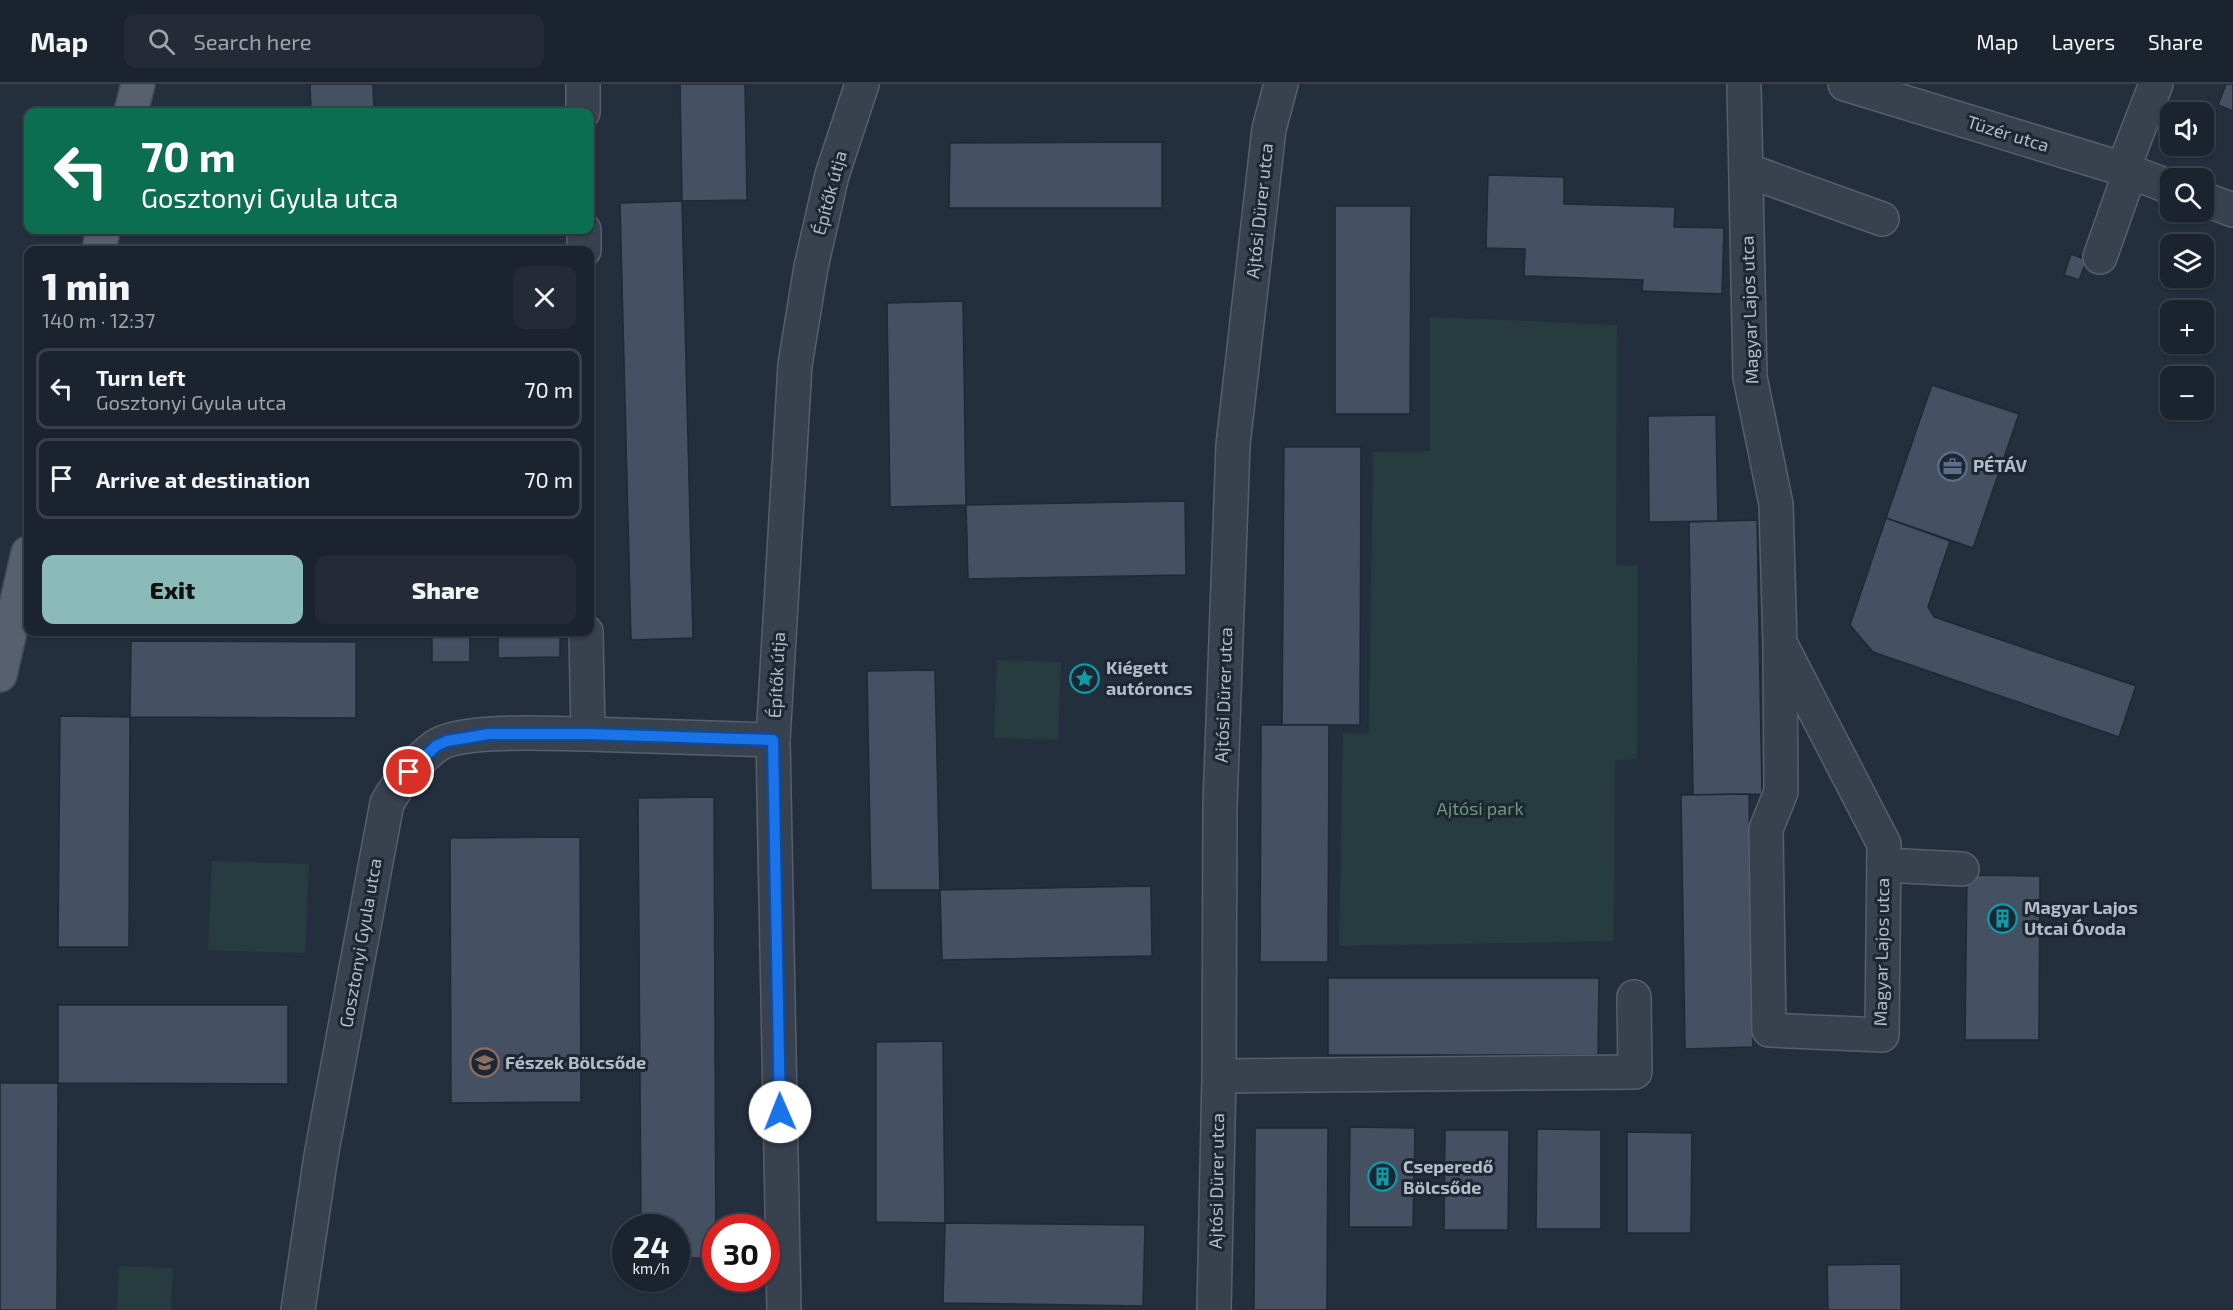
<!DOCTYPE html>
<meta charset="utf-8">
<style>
body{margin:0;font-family:"Exo 2",sans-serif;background:#242b36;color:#f1f3f6;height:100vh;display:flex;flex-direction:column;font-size:22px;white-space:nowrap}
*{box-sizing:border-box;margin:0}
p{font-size:20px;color:#a0a4aa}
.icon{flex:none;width:33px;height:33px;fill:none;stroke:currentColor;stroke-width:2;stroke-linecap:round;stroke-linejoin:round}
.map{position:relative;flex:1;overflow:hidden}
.side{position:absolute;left:24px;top:162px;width:570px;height:390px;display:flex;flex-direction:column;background:#1b232e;border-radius:12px;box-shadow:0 2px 4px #0004,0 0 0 2px #39404a}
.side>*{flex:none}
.guide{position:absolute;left:24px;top:24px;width:570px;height:126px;border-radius:12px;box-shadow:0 2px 4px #0004,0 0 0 2px #39404a;background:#0b6e4f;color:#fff;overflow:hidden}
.tools{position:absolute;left:2160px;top:18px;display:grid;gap:12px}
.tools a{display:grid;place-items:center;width:54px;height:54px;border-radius:12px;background:#1b232e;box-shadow:0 2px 4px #0004,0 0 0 2px #39404a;font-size:30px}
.speed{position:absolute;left:612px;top:1130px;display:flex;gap:12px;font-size:30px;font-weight:700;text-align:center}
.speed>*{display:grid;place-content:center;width:78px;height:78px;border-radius:50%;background:#1b232e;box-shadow:0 2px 4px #0004,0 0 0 2px #39404a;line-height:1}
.speed small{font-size:15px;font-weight:400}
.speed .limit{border:9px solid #d22;background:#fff;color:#111}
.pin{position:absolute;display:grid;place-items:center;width:51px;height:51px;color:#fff;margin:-26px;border:3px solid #fff;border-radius:50%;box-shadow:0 2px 6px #0007}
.me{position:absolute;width:66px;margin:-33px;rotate:359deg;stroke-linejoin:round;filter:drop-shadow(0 0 4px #0008)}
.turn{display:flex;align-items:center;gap:21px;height:126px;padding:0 18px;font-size:27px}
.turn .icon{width:78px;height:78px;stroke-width:2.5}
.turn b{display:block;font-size:42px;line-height:51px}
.round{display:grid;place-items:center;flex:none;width:63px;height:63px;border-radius:12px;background:#242b36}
.overview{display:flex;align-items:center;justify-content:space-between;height:102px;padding:0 18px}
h1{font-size:36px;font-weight:800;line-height:45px}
.cta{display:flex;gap:12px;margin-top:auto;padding:12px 18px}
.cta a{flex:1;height:69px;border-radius:12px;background:#8bbbb9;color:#111;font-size:24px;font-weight:800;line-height:69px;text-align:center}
.cta a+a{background:#242b36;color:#f1f3f6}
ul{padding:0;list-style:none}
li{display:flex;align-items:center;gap:18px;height:81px;margin:0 12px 9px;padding:0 6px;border:3px solid #39404a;border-radius:12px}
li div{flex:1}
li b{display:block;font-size:22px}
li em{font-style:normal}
header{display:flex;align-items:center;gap:36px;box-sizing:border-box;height:84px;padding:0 30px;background:#1b232e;border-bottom:2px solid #39404a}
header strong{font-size:28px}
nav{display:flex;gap:33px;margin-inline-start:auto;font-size:21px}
.search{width:420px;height:54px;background:#242b36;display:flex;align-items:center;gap:15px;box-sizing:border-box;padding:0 21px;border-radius:12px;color:#a0a4aa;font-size:22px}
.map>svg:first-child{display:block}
.green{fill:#263c3f}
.building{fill:#455162;stroke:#1f2835;stroke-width:1.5}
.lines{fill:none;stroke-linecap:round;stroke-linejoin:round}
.minor-casing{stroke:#565f6c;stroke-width:36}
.major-casing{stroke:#414a57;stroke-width:36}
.minor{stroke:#38414e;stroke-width:33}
.major{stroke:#56606e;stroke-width:33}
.route-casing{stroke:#114b97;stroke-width:15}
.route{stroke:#1a73e8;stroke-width:10}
.labels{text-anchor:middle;stroke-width:6;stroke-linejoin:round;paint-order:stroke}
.street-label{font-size:18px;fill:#b4bcc9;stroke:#1d2633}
.poi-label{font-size:18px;font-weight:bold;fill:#b4bcc9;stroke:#1d2633;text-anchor:start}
.park-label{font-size:18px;fill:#6b9a76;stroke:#1d2633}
</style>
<header>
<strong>Map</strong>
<div class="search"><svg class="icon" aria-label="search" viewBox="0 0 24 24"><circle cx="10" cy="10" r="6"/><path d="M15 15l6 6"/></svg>Search here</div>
<nav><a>Map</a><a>Layers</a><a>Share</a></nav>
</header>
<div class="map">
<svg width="2233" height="1226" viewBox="0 0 2233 1226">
<rect width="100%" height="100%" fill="#242f3e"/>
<g class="green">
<polygon points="1430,233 1617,241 1616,481 1638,482 1637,675 1615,676 1614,857 1339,862 1343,649 1369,650 1373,368 1430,367"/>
<polygon points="997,576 1061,578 1058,656 994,654"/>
<polygon points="212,777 309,780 305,869 208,866"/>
<polygon points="119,1182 173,1184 171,1226 117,1226"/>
</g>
<g class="building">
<polygon points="310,0 373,0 374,28 311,28"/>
<polygon points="680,0 745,0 747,116 682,117"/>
<polygon points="2226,0 2233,0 2233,27 2218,21"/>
<polygon points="1162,58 1162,124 949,124 950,59"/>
<polygon points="1488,91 1564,93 1564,120 1675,123 1674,143 1724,144 1722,210 1642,207 1643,196 1524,192 1525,165 1486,164"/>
<polygon points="682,117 693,554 631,556 620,119"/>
<polygon points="1335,122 1411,122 1410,330 1335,330"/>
<polygon points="2071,170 2087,176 2079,196 2064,191"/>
<polygon points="963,217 966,421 890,423 887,219"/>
<polygon points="1932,301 2019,330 1973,464 1886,434"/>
<polygon points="1716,331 1718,437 1649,438 1648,332"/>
<polygon points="1284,363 1361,363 1360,641 1282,641"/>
<polygon points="1185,417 1186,491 968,495 966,421"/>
<polygon points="1886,434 1950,457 1928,523 1934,533 2136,602 2119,653 1873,568 1850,541"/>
<polygon points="1757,436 1762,710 1693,711 1689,438"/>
<rect x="432" y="548" width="38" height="30"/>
<polygon points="498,548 560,548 560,573 498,574"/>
<polygon points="131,557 356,558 356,634 130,633"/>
<polygon points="935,586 940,806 871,806 867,587"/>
<polygon points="60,632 130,633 129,863 58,863"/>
<polygon points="1261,641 1329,641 1328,878 1260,878"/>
<polygon points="1749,710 1753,963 1685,965 1681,711"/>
<polygon points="714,713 716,1174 676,1174 676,1143 641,1143 638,714"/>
<polygon points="580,753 581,1018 451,1019 450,754"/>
<polygon points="1967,791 2040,792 2039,956 1965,956"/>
<polygon points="1151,802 1152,872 942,876 940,806"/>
<polygon points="1328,894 1599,894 1598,971 1328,971"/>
<polygon points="58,921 288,921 288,1000 58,999"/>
<polygon points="943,957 945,1139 876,1138 876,958"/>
<polygon points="0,999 58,999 57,1226 0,1226"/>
<polygon points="1350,1043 1415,1044 1413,1143 1349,1143"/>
<polygon points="1255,1044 1328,1044 1327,1226 1254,1226"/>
<polygon points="1537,1045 1601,1046 1601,1145 1536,1145"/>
<polygon points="1445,1046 1509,1046 1508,1146 1444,1146"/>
<polygon points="1627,1048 1692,1049 1691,1149 1627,1149"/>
<polygon points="945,1139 1145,1141 1143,1222 943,1219"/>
<polygon points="1901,1180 1901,1226 1828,1226 1827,1181"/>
</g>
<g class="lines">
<defs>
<g id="minor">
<polyline points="583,0 583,28"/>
<polyline points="1744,0 1750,293 1776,420 1780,559 1781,708 1766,745 1769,946 1882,951 1884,760 1780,559"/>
<polyline points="1845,0 2123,85 2170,103"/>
<polyline points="2123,85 2156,0"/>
<polyline points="1746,86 1882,135"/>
<polyline points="2204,115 2233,126"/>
<polyline points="584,146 584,166"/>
<polyline points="2100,173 2130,88"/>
<polyline points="588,650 773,656"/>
<polyline points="1884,781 1962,785"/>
<polyline points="1219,992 1635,988 1634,913"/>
<path d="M 298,1226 L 321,1072 L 387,719 C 399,698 416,677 436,662 C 461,644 554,650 588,650 L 586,548"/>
<polyline points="784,1226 773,656 795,281 811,183 832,91 862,0"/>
<polyline points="1214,1226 1219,992 1220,721 1233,361 1269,45 1281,0"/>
</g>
<g id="major">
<polyline points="131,28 138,0"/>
<polyline points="99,166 103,146"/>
<polyline points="0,591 28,469"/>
</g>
</defs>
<use href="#minor" class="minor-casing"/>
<use href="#major" class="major-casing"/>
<use href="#minor" class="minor"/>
<use href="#major" class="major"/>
</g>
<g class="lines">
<defs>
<polyline id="route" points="409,688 436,662 447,657 489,650 588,650 773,656 780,1028"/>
</defs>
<use href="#route" class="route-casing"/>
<use href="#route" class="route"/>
</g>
<defs>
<symbol id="office-ring" viewBox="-11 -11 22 22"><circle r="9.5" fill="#1d2633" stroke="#5c6f8a" stroke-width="1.5"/><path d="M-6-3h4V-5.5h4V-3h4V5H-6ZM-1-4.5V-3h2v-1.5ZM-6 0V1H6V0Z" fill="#5c6f8a"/></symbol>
<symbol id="sight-ring" viewBox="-11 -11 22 22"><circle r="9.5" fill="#1d2633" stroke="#0f9aa8" stroke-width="1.5"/><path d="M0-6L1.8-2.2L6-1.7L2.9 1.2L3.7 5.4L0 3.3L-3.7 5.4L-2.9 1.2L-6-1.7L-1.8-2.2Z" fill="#0f9aa8"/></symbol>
<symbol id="building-ring" viewBox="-11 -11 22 22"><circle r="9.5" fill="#1d2633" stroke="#0f9aa8" stroke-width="1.5"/><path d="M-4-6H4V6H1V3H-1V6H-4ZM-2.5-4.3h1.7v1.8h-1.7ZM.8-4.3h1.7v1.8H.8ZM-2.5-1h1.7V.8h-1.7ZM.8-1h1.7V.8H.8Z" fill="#0f9aa8"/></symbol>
<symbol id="school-ring" viewBox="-11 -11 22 22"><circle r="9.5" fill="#1d2633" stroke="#8d6e63" stroke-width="1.5"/><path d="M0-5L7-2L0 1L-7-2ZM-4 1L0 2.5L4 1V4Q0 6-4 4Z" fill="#8d6e63"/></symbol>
</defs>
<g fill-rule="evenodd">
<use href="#office-ring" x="1936" y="366" width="33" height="33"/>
<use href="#sight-ring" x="1068" y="578" width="33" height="33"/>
<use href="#building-ring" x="1986" y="818" width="33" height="33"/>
<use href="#school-ring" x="468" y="962" width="33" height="33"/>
<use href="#building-ring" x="1366" y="1076" width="33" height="33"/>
</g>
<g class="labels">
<g class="street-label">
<text transform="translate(2008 50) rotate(17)" y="6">Tüzér utca</text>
<text transform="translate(830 109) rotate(-75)" y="6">Építők útja</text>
<text transform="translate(1260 127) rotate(-84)" y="6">Ajtósi Dürer utca</text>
<text transform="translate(1750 226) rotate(-92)" y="6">Magyar Lajos utca</text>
<text transform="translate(777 591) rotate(-87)" y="6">Építők útja</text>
<text transform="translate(1224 611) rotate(-88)" y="6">Ajtósi Dürer utca</text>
<text transform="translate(361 859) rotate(-80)" y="6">Gosztonyi Gyula utca</text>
<text transform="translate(1882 868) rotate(-89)" y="6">Magyar Lajos utca</text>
<text transform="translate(1217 1097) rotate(-89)" y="6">Ajtósi Dürer utca</text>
</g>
<g class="poi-label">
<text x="1973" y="388">PÉTÁV</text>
<text x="1106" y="590">Kiégett<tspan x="1106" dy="21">autóroncs</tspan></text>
<text x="2024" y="830">Magyar Lajos<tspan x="2024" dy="21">Utcai Óvoda</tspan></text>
<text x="505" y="985">Fészek Bölcsőde</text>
<text x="1403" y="1089">Cseperedő<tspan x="1403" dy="21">Bölcsőde</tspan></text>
</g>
<g class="park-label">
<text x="1480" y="731">Ajtósi park</text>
</g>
</g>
</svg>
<div class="tools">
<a><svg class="icon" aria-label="sound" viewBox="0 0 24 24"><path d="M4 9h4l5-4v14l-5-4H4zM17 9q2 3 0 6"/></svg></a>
<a><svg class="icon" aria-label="search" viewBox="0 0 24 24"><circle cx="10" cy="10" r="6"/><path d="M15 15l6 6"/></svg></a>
<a><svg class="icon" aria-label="layers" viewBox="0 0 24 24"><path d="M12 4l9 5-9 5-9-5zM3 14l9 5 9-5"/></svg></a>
<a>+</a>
<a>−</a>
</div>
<div class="speed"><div>24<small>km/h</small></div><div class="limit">30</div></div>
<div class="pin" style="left:409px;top:688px;background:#d93025"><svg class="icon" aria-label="arrive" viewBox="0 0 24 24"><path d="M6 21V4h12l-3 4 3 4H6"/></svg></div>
<svg class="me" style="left:780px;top:1028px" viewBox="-20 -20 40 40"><circle r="19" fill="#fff"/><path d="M0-13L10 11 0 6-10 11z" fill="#1a73e8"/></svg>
<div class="guide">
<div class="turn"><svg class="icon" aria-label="left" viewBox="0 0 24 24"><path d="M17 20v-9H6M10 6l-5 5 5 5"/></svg><div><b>70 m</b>Gosztonyi Gyula utca</div></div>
</div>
<section class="side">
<div class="overview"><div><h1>1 min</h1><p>140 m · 12:37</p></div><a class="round"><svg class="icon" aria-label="close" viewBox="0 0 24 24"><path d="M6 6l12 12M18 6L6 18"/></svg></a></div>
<ul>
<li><svg class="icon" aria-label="left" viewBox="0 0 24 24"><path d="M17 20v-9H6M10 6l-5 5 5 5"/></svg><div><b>Turn left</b><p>Gosztonyi Gyula utca</p></div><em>70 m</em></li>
<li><svg class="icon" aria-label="arrive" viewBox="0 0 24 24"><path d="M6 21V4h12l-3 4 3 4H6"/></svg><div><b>Arrive at destination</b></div><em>70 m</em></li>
</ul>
<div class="cta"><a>Exit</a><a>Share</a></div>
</section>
</div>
